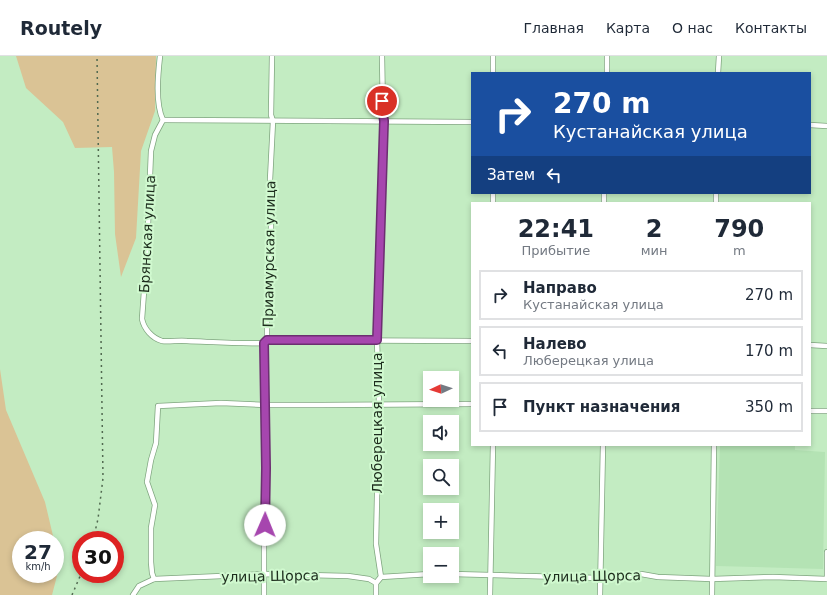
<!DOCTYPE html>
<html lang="ru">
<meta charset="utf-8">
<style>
body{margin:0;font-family:"DejaVu Sans",sans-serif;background:#f2f2f3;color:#1f2937;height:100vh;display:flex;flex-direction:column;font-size:15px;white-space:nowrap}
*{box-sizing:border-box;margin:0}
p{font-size:13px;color:#747a83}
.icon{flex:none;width:22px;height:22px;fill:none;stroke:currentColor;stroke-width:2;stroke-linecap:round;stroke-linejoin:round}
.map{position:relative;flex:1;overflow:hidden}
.sheet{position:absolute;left:471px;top:146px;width:340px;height:244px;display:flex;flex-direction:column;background:#fff;border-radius:0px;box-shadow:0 2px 6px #0003}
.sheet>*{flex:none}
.top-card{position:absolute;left:471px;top:16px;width:340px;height:122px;border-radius:0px;box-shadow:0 2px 6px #0003;background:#1a4fa0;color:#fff;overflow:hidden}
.needle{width:26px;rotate:266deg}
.fabs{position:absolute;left:423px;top:315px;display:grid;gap:8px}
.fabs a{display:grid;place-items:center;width:36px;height:36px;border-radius:0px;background:#fff;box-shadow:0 2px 6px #0003;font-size:20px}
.speed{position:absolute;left:12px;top:475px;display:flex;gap:8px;font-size:20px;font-weight:700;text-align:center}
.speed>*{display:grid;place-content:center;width:52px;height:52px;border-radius:50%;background:#fff;box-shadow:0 2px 6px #0003;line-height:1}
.speed small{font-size:10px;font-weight:400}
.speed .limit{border:6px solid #d22;background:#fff;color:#111}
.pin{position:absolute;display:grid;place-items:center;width:34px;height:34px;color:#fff;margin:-17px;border:2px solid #fff;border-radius:50%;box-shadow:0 1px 4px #0007}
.me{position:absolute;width:44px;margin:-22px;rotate:1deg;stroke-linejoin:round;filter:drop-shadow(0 0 3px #0008)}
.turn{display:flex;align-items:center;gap:14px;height:84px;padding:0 16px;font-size:18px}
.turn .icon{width:52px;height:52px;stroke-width:2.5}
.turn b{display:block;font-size:28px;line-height:34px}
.then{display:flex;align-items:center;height:38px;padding:0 16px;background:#0003;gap:8px;font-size:15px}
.eta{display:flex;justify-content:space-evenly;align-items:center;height:68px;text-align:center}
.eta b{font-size:24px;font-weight:600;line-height:28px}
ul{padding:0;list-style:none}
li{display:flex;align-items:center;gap:12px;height:50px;margin:0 8px 6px;padding:0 8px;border:2px solid #e0e1e3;border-radius:0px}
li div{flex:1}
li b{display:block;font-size:15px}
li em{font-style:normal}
header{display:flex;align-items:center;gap:24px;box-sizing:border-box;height:56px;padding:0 20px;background:#fff;border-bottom:1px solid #e0e1e3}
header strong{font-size:19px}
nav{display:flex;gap:22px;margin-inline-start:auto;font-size:14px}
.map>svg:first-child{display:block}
.built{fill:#b4e3b4}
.green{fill:#dac395}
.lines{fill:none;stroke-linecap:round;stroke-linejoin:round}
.minor-casing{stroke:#7fa57f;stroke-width:6}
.minor{stroke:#fff;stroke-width:4.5}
.rail{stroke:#516950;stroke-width:1.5;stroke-dasharray:2 4;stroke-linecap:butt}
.route-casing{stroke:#6c2e71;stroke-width:10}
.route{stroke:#a646ae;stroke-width:7}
.labels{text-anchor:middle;stroke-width:4;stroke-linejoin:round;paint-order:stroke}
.street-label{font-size:14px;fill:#1d2d1d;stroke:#d0f9cf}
</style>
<header>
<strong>Routely</strong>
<nav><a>Главная</a><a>Карта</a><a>О нас</a><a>Контакты</a></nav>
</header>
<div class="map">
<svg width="827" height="539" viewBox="0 0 827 539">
<rect width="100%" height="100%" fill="#c3ecc2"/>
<polygon class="built" points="720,389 795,389 795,394 825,396 823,513 716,510"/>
<g class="green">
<polygon points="16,0 156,0 155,55 141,95 136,182 121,221 115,178 114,116 112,91 75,92 63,66 26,32"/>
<polygon points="0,313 6,354 45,446 54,484 21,484 21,518 55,518 55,488 57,497 58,516 52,539 0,539"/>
</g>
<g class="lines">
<defs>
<g id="minor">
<path d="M 160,0 C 158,18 155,47 163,64"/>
<polyline points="493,17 493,0"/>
<polyline points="607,17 607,0"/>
<polyline points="718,17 719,0"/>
<path d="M 163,64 L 155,79 L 151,95 L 147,194 L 142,263 C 144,273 152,282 162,285 C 169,286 179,284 187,285 C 213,286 239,288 265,287 L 267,284 L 472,285"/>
<polyline points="163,64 472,66"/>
<polyline points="810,69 827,70"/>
<polyline points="604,137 604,147"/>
<polyline points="716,137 716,147"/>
<polyline points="493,147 493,137"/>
<polyline points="810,289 827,290"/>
<polyline points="810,355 827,355"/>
<polyline points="827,496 827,523"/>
<polyline points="452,518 600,522 628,521 641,518 658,521 712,523 773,521 827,523"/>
<polyline points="154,523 152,517 151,506 151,472 155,449 147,426 151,404 156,387 158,350 221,347 266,349 322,349 472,348"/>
<polyline points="133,539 139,530 154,523 265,518 348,520 369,523 376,527 381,521 430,518"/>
<polyline points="264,539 264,483 266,411 265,287 267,284 267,262 271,171 270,124 273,65 271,59 272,0"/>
<polyline points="376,539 376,527 381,521 376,488 379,348 377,284 384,65 383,58 382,0"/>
<polyline points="490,539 493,389"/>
<polyline points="600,539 603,389"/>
<polyline points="712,539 714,389"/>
</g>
</defs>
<use href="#minor" class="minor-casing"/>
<use href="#minor" class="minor"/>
<g class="rail">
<polyline points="93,484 98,463 103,422 97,0"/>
<polyline points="72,539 81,518"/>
</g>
</g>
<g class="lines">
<defs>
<polyline id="route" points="265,469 266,412 264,287 267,284 377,284 384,65 383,58 382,45"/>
</defs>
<use href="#route" class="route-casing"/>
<use href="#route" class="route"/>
</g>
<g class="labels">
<g class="street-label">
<text transform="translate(147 178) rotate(-87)" y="5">Брянская улица</text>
<text transform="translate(269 198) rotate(-89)" y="5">Приамурская улица</text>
<text transform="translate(377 367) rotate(-90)" y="5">Люберецкая улица</text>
<text transform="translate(270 520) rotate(-1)" y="5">улица Щорса</text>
<text transform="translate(592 520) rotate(-1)" y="5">улица Щорса</text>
</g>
</g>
</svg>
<div class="fabs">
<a><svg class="needle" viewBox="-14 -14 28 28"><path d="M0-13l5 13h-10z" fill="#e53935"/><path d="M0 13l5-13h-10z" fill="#747a83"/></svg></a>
<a><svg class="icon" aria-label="sound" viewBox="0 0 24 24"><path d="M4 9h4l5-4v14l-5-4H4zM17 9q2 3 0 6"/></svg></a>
<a><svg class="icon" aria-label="search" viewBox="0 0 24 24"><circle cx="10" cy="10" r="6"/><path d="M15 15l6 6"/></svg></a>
<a>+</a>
<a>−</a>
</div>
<div class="speed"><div>27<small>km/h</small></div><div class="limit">30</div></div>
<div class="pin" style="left:382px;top:45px;background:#d93025"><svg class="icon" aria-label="arrive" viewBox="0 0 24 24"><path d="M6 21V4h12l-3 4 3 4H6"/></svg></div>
<svg class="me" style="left:265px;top:469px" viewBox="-20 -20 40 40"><circle r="19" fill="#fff"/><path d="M0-13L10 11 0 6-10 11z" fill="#a646ae"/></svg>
<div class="top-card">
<div class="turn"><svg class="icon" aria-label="right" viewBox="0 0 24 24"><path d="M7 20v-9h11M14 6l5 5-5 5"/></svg><div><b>270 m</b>Кустанайская улица</div></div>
<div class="then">Затем<svg class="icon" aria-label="left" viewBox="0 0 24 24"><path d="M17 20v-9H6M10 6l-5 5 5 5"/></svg></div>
</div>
<section class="sheet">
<div class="eta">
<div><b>22:41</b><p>Прибытие</p></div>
<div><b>2</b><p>мин</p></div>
<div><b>790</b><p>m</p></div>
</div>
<ul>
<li><svg class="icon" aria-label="right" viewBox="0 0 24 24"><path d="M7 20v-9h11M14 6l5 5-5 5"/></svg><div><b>Направо</b><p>Кустанайская улица</p></div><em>270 m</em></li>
<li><svg class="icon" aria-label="left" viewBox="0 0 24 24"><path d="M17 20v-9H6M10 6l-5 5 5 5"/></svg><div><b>Налево</b><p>Люберецкая улица</p></div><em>170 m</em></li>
<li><svg class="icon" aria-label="arrive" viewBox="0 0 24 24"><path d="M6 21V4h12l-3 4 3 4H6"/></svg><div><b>Пункт назначения</b></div><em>350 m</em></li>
</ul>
</section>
</div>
